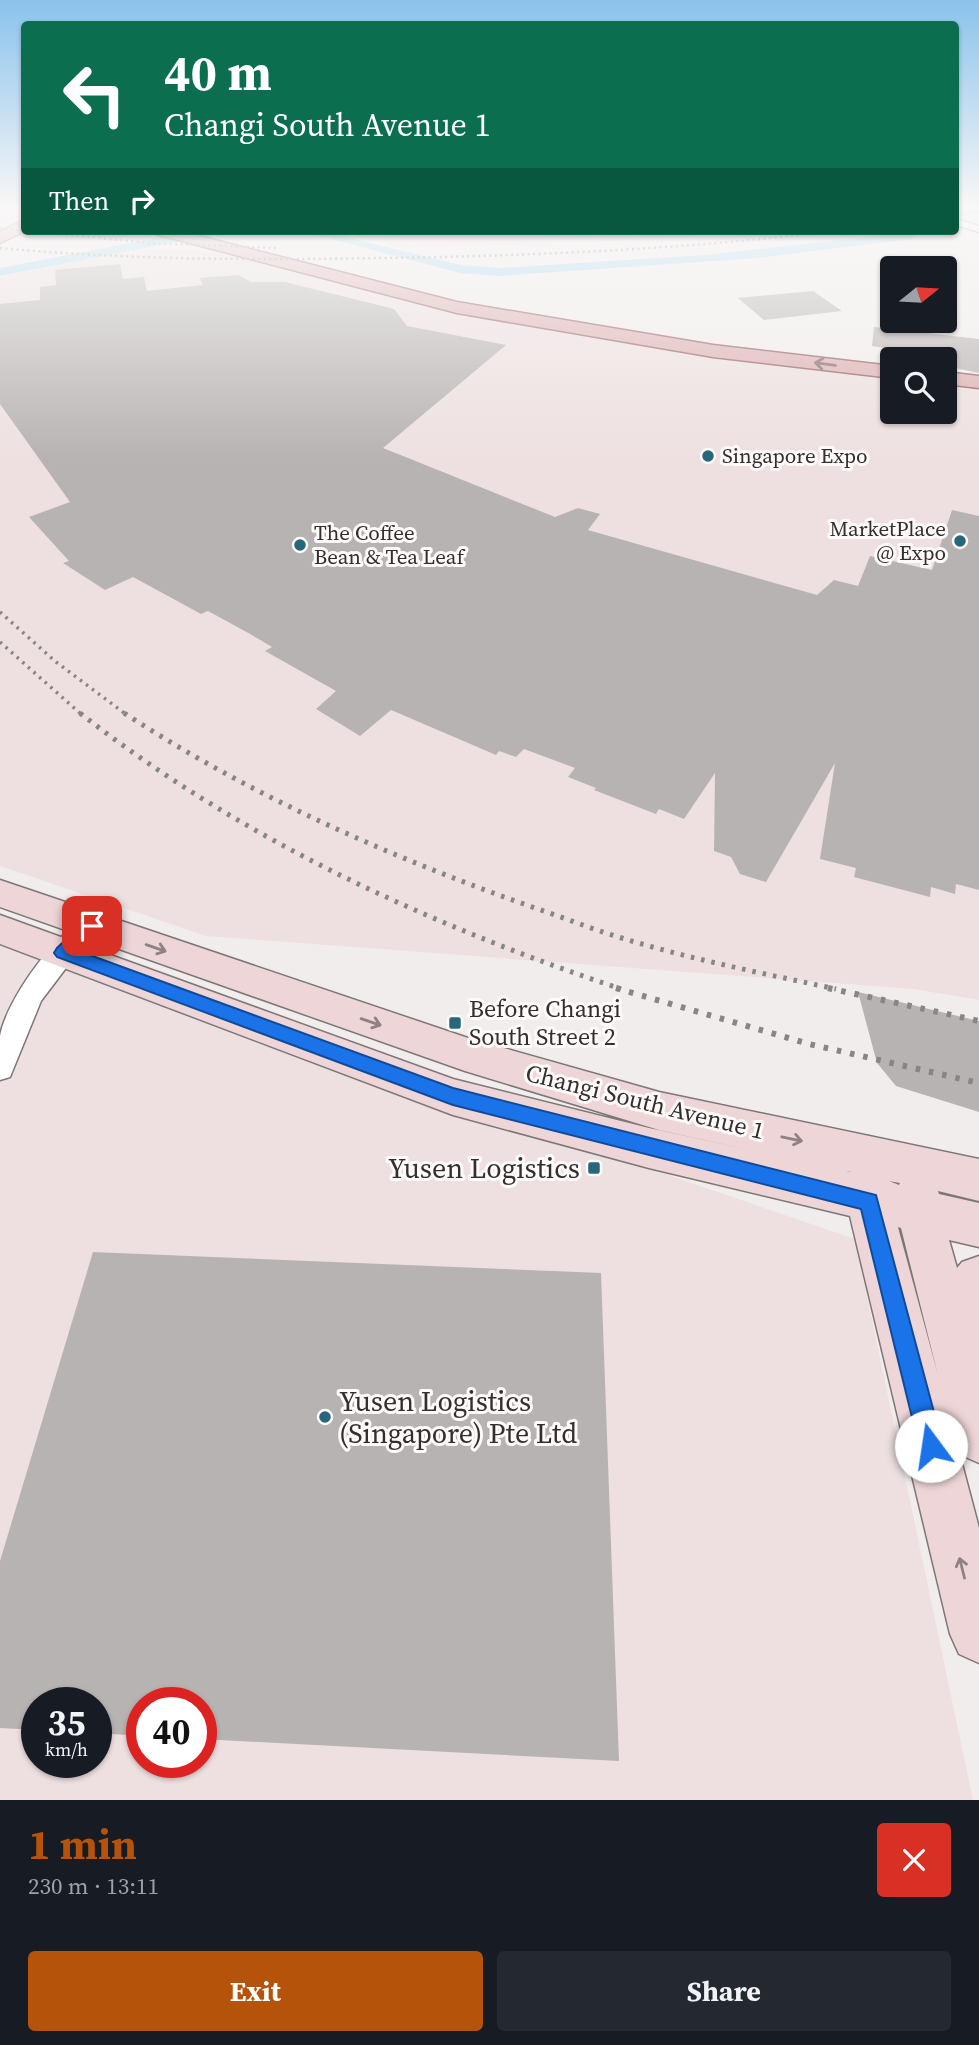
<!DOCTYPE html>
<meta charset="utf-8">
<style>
body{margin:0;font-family:"Source Serif 4",serif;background:#242831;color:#f1f3f6;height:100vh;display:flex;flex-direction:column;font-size:26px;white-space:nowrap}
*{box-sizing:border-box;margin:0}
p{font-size:23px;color:#9ea1a6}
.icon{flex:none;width:38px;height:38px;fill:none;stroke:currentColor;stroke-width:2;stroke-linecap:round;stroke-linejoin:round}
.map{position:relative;height:1800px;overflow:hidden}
.details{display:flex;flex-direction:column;background:#171b24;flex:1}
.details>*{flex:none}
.banner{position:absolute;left:21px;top:21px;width:938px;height:214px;border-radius:7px;box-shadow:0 2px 5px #0004;background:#0b6e4f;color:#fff;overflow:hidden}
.needle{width:46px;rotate:72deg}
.buttons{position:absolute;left:880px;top:256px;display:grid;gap:14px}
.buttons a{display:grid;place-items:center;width:77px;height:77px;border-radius:7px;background:#171b24;box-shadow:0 2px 5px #0004;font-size:35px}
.speed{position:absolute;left:21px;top:1687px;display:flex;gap:14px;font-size:35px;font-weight:700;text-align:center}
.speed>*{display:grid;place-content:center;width:91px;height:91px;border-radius:50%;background:#171b24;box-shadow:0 2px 5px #0004;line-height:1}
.speed small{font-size:18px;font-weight:400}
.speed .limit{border:10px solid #d22;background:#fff;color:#111}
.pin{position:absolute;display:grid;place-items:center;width:60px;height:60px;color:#fff;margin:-30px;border-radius:14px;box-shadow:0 4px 10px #0006}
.me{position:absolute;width:77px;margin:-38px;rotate:346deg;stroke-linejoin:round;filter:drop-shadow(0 0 5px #0008)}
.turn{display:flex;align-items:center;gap:24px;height:147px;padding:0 28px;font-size:32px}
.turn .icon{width:91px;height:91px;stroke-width:2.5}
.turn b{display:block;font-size:49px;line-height:60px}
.then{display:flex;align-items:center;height:66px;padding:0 28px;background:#0003;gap:14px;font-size:26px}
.round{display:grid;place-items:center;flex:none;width:74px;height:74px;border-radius:7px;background:#242831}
.overview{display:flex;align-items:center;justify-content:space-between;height:119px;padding:0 28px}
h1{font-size:42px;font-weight:700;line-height:52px;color:#b45309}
.button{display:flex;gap:14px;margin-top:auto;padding:14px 28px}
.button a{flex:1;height:80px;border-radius:7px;background:#b45309;color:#fff;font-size:28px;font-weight:700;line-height:80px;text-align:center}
.button a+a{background:#242831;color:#f1f3f6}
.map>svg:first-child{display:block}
.built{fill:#eee0e0;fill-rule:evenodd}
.green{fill:#fecdce}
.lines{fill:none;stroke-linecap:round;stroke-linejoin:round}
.canal{fill:#9dd9f1;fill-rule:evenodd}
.building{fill:#b8b3b3}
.street-casing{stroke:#7c7777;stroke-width:3}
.secondary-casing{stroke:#7c7777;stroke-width:3}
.primary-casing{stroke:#925e61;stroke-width:3}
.street{fill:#fff;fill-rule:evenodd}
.secondary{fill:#eed6d8;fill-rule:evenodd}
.primary{fill:#ddaeb0;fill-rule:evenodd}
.rail-far3{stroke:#888585;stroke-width:2.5;stroke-dasharray:2 3.5;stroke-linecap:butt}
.rail-far2{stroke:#888585;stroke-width:3.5;stroke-dasharray:2.5 5;stroke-linecap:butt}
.rail-far1{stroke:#888585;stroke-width:5;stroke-dasharray:3.5 7;stroke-linecap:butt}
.rail{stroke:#888585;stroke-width:6;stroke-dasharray:4.5 9;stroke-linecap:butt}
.oneway{stroke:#7e6869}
.oneway2{stroke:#908284}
.route{fill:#1a73e8;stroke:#114b97;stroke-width:2}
.poi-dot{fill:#28667c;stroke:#fffafa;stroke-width:2.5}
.labels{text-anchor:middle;stroke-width:6;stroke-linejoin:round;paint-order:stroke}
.far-poi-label{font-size:21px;fill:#312f2f;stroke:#fffafa;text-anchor:start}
.poi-label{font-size:24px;fill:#312f2f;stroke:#fffafa;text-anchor:start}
.street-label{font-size:24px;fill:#312f2f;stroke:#fffafa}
.near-poi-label{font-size:28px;fill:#312f2f;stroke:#fffafa;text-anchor:end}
</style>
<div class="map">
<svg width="979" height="1800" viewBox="0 0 979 1800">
<rect width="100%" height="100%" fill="#f2eded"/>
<g class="built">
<polygon points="332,231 775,231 596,242 407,248"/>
<polygon points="138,249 228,250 458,305 739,350 892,369 892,411 945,411 945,375 979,379 979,1000 913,989 206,936 0,866 0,277"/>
<path d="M 0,946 L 855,1239 L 973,1800 L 0,1800 ZM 37,1703 L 96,1703 L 96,1762 L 37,1762 ZM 142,1703 L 201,1703 L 201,1762 L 142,1762 Z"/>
</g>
<path class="green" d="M 359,231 L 635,231 C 603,243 565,239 532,240 C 476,241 412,251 359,231 Z"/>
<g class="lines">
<g class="canal">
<polygon points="979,207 979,214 956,217 956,211"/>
<polygon points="193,231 218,231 212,235 0,276 0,268"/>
<polygon points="301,231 322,231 460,265 499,268 705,255 920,231 911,239 757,258 499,276 460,273"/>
</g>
</g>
<g class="building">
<polygon points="120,264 123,279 144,277 147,291 203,285 200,278 238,275 251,282 285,282 394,309 407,326 506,345 383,448 555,517 578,508 600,514 588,530 817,595 834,580 858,586 870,556 932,570 952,510 979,516 979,890 956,884 955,894 931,887 930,897 854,877 856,868 820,859 835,763 766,882 740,874 731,857 714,851 715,773 684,819 659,809 656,814 594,790 596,788 568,777 575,768 524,749 516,757 499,751 496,755 391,710 360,736 316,709 336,691 265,651 272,647 252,635 208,611 201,614 133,577 105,590 63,563 69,561 29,517 70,502 0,404 0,304 40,300 40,287 56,285 55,270"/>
<polygon points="813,291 842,311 764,320 738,298"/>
<polygon points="874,327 979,339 979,373 945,366 945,358 872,346"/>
<polygon points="858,992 979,1021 979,1112 896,1086 877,1063"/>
<polygon points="93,1252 601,1273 619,1761 201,1739 201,1703 142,1703 142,1736 96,1733 96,1703 37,1703 37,1730 0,1728 0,1561"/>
</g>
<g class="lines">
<defs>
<g id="street">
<polygon points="956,219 979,226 979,232 956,225"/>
<path d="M 92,916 L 101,919 L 105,926 L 72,960 L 41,1001 L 10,1077 L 0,1080 C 0,1066 0,1050 0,1036 C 6,1001 58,927 92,916 Z"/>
</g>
<path id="secondary" d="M 0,880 L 465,1037 L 659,1092 L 979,1159 L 979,1201 L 938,1191 L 939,1194 L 979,1203 L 979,1247 L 949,1240 L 957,1268 L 962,1262 L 979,1256 L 979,1463 L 961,1455 L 957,1445 L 979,1528 L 979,1663 L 959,1654 L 950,1634 L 850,1216 L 649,1168 L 453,1115 L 0,944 L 0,915 L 453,1079 L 649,1128 L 851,1172 L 659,1130 L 465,1071 L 0,907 ZM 889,1181 L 900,1183 L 899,1185 ZM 898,1227 L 901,1228 L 938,1375 L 899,1231 Z"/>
<g id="primary">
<polygon points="24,220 25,231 0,243 0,232"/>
<polygon points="153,231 180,231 457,302 713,345 892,366 892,378 713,357 457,313 155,234"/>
<polygon points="945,372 979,376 979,388 945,384"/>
</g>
</defs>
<use href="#street" class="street-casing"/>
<use href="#secondary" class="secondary-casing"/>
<use href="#primary" class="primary-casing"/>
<use href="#street" class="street"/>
<use href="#secondary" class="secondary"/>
<use href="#primary" class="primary"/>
<g class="rail-far3">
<polyline points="956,212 973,207"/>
<polyline points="0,228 149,243 276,248"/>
<path d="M 0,248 C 127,260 254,260 381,258 C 533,256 685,249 836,231"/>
</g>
<g class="rail-far2">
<polyline points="0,612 56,662 127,715"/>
<polyline points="0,642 82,715"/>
</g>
<g class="rail-far1">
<path d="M 80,713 C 240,839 429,925 621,989"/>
<path d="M 124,713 C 253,797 390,857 535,908 C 565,918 594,930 625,939 C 694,960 766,974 836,989"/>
</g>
<g class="rail">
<polyline points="616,988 809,1044 979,1083"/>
<polyline points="828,988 979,1021"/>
</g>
</g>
<defs><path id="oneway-shaft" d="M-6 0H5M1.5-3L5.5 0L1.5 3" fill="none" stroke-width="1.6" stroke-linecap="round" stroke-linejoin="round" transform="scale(1.75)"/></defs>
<use class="oneway" href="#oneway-shaft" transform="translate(825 364) rotate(-173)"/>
<g class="oneway2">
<use href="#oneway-shaft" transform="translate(156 948) rotate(19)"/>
<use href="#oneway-shaft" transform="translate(371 1022) rotate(19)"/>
<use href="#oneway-shaft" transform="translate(792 1139) rotate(12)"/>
<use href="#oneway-shaft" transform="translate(962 1568) rotate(-104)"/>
</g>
<linearGradient id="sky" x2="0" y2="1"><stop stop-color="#8ac3ec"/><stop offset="0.45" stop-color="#f9f7f7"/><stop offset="1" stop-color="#f9f7f7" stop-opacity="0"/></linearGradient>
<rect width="979" height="459" fill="url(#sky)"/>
<polygon class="route" points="92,919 100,926 76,950 453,1088 876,1195 943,1446 939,1455 931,1458 923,1455 919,1446 861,1209 453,1105 57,957 54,953 57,948 86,921"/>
<g class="poi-dot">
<circle cx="708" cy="456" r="7"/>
<circle cx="960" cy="541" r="7"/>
<circle cx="300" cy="545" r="7"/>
<rect x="448" y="1016" width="14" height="14" rx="3.5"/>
<rect x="587" y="1161" width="14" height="14" rx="3.5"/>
<circle cx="325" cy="1417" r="7"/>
</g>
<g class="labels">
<g class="far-poi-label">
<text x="722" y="463">Singapore Expo</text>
<text x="946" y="536" text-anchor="end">MarketPlace<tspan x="946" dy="24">@ Expo</tspan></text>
<text x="314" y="540">The Coffee<tspan x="314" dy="24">Bean &amp; Tea Leaf</tspan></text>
</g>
<g class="poi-label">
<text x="469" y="1017">Before Changi<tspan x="469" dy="28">South Street 2</tspan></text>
</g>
<g class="street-label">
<text transform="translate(645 1102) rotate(14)" y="8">Changi South Avenue 1</text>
</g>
<g class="near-poi-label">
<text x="580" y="1178">Yusen Logistics</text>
<text x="339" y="1411" text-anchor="start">Yusen Logistics<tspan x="339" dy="32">(Singapore) Pte Ltd</tspan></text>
</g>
</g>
</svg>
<div class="buttons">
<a><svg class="needle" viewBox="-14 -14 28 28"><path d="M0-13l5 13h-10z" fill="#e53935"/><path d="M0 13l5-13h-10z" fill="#9ea1a6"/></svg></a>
<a><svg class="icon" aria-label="search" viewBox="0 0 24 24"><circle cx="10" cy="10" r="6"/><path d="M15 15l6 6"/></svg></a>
</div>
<div class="speed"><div>35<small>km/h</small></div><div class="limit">40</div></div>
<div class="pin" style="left:92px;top:926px;background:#d93025"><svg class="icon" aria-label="arrive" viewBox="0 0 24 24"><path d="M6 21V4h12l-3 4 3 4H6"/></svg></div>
<svg class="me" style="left:931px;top:1446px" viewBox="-20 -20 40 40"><circle r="19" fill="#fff"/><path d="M0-13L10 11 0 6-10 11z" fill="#1a73e8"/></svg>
<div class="banner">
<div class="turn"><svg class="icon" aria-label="left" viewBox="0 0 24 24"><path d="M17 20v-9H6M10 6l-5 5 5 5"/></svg><div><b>40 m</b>Changi South Avenue 1</div></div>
<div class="then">Then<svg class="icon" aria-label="right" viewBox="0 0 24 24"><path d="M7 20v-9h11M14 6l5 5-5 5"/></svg></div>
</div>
</div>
<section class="details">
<div class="overview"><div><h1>1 min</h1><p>230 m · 13:11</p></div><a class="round" style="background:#d93025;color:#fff"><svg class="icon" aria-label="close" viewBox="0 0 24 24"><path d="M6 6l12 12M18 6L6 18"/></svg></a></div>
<div class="button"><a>Exit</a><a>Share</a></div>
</section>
